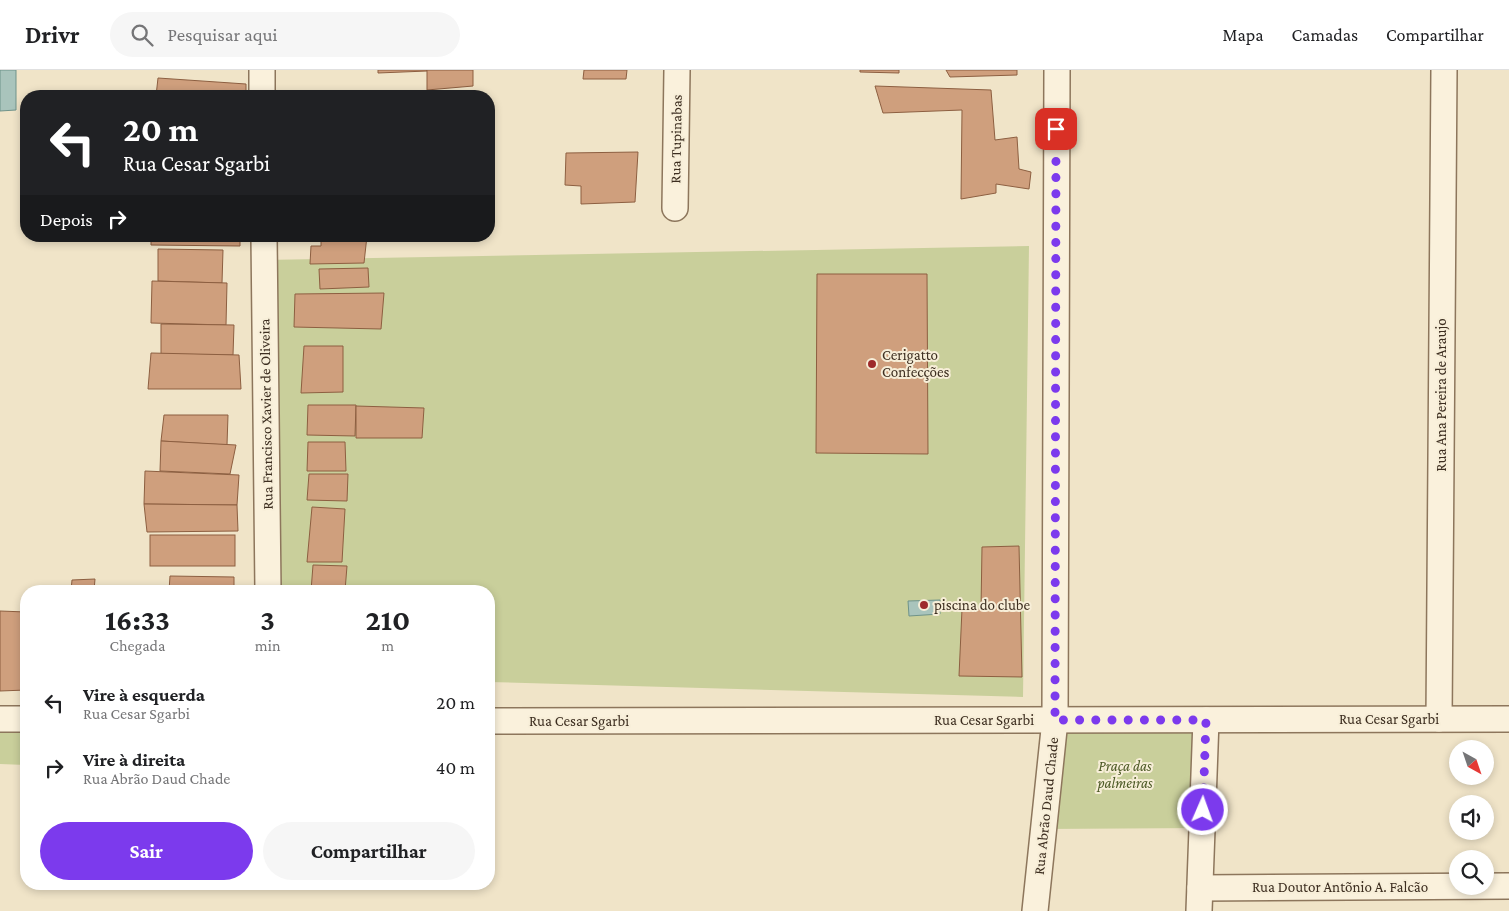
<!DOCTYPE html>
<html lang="pt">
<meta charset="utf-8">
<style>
body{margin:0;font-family:"Crimson Pro",serif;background:#f6f6f6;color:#202124;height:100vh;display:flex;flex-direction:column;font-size:19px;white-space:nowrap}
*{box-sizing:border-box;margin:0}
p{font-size:16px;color:#757577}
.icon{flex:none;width:28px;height:28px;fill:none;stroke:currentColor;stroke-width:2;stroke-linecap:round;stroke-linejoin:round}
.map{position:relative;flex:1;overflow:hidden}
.panel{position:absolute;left:20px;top:515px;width:475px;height:305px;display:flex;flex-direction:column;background:#fff;border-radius:20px;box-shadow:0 2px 8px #0003}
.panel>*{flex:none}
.banner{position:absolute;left:20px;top:20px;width:475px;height:152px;border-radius:20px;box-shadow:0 2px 8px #0003;background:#202124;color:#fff;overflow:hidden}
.needle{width:32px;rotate:140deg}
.buttons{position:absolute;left:1449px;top:670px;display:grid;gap:10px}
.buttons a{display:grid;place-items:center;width:45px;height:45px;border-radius:50%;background:#fff;box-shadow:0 2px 8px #0003;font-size:25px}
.pin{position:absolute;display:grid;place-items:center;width:42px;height:42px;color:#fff;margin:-21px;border-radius:10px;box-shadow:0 2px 8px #0006}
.me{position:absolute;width:55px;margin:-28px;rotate:2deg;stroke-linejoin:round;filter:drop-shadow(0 0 4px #0008)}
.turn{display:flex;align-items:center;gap:18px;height:105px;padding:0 20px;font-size:22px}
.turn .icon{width:65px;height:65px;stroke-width:2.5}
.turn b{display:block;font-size:35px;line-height:42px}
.then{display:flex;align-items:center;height:48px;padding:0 20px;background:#0003;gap:10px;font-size:19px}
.eta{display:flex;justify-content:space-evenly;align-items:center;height:85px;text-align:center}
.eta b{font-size:30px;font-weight:700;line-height:35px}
.button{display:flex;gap:10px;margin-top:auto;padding:10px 20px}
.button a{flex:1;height:58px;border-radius:30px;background:#7c3aed;color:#fff;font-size:20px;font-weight:700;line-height:58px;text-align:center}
.button a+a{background:#f6f6f6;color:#202124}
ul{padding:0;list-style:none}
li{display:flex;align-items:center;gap:15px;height:65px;padding:0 20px}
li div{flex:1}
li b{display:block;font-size:19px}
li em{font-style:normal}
header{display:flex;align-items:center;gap:30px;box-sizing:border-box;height:70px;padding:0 25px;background:#fff;border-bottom:1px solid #e0e0e0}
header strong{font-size:24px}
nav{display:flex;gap:28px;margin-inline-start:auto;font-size:18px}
.search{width:350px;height:45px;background:#f6f6f6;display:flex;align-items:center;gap:12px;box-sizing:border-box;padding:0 18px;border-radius:28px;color:#757577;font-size:19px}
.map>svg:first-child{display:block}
.green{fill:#c9cf9b}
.water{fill:#a9c4bc;stroke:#6f938a}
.building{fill:#cf9f7d;stroke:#8d5f41}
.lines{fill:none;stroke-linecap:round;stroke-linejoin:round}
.minor-casing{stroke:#8d765c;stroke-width:28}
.minor{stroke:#faf1dc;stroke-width:25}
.route{stroke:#7c3aed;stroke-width:9;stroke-dasharray:0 16.2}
.poi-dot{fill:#9e2a2b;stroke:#f7eed8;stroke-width:2}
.labels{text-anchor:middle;stroke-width:4;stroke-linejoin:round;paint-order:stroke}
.street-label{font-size:15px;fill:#3d2e20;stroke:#f7eed8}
.poi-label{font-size:15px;fill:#3d2e20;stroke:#f7eed8;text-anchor:start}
.park-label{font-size:15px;font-style:italic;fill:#4d5a26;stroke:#f7eed8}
</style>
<header>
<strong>Drivr</strong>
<div class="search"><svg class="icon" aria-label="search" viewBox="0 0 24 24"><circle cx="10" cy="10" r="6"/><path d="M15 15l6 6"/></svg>Pesquisar aqui</div>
<nav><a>Mapa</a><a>Camadas</a><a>Compartilhar</a></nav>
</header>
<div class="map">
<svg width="1509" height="841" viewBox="0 0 1509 841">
<rect width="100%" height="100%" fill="#f0e4c8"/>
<g class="green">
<polygon points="1029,176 1023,627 489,612 489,521 269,521 264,190"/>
<polygon points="0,649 26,649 26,695 0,694"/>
<polygon points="1055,650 1206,650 1202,758 1044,759"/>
</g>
<g class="water">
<polygon points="0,0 16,0 16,40 0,41"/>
<polygon points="940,530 940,544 909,546 908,531"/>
</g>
<g class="building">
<polygon points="378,0 427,0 427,1 378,3"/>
<polygon points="427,0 473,0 473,16 427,20"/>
<polygon points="584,0 627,0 626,9 583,9"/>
<polygon points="860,0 899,0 899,3 860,2"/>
<polygon points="946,0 1017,0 1017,5 950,7"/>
<polygon points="158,8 246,14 246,26 156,26"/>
<polygon points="875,16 991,20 995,70 1017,67 1019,99 1031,102 1029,119 996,114 996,123 961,129 962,40 883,43"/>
<polygon points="638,82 635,132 581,134 581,116 565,115 566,83"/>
<polygon points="151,166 240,166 240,176 151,175"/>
<polygon points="321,166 367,166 364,193 310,194 311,176 321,176"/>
<polygon points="158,179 223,180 222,213 158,211"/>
<polygon points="368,198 369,217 320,219 319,199"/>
<polygon points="817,204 927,204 928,384 816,383"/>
<polygon points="152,211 227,213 226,255 151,253"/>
<polygon points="384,223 381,259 294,257 295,224"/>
<polygon points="161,254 234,255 233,285 161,284"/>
<polygon points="304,276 343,276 343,322 301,323"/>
<polygon points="151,283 239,285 241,319 148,319"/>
<polygon points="308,335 356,335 355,366 307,365"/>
<polygon points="356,336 424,338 422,368 356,368"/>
<polygon points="164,345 228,345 227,375 161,371"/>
<polygon points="161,371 236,375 230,404 160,401"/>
<polygon points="308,372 345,372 346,401 307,401"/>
<polygon points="145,401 239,405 237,435 144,434"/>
<polygon points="309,404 348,404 347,431 307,430"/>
<polygon points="144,434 237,435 238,461 147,462"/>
<polygon points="312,437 345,439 342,492 307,492"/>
<rect x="150" y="465" width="85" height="31"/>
<polygon points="1019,476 1022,607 959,606 962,539 981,539 982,477"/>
<polygon points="313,495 347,496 345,521 311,521"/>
<polygon points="170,506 234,507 234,521 169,521"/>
<polygon points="95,509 94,521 71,521 72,510"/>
<polygon points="0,541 26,542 26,620 0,621"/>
</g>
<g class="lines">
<defs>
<g id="minor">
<polyline points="262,0 262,26"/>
<polyline points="675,138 677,0"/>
<polyline points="264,166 268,521"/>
<polyline points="0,649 26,649"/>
<polyline points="1439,649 1444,0"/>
<polyline points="489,651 1509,649"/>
<polyline points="1200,818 1509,816"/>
<polyline points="1035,841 1055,650 1057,0"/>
<polyline points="1199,841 1206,650"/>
</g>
</defs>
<use href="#minor" class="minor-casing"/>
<use href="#minor" class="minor"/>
</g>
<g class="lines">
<polyline class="route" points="1056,59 1055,650 1206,650 1203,740"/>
</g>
<g class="poi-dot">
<circle cx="872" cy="294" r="5"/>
<circle cx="924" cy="535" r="5"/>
</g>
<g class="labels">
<g class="street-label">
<text transform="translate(676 69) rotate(-89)" y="5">Rua Tupinabas</text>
<text transform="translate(1441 325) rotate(-90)" y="5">Rua Ana Pereira de Araujo</text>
<text transform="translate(266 344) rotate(-91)" y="5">Rua Francisco Xavier de Oliveira</text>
<text x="1389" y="654">Rua Cesar Sgarbi</text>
<text x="984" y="655">Rua Cesar Sgarbi</text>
<text x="579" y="656">Rua Cesar Sgarbi</text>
<text transform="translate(1046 736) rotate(-84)" y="5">Rua Abrão Daud Chade</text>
<text x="1340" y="822">Rua Doutor Antõnio A. Falcão</text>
</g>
<g class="poi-label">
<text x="882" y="290">Cerigatto<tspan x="882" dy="17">Confecções</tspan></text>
<text x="934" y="540">piscina do clube</text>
</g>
<g class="park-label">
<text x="1125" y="701">Praça das<tspan x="1125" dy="17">palmeiras</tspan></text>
</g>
</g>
</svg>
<div class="buttons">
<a><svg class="needle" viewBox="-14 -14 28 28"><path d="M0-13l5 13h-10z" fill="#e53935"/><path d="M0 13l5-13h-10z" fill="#757577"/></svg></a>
<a><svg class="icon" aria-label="sound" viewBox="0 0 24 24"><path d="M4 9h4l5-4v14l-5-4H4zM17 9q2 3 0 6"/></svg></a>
<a><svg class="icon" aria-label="search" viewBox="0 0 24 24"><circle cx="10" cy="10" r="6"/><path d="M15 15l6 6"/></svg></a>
</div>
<div class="pin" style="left:1056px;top:59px;background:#d93025"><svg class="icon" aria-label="arrive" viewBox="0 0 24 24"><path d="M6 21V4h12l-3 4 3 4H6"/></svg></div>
<svg class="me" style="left:1203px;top:740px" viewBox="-20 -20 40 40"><circle r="17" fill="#7c3aed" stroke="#fff" stroke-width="3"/><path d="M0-11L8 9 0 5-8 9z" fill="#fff"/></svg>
<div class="banner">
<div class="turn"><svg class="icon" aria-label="left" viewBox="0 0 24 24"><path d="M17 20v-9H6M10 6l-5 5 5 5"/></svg><div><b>20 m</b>Rua Cesar Sgarbi</div></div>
<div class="then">Depois<svg class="icon" aria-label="right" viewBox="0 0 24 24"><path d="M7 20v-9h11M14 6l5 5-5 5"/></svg></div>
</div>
<section class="panel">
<div class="eta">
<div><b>16:33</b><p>Chegada</p></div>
<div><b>3</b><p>min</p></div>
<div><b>210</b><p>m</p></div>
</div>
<ul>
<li><svg class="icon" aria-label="left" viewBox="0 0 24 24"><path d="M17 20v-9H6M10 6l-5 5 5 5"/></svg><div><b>Vire à esquerda</b><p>Rua Cesar Sgarbi</p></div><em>20 m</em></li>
<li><svg class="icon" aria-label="right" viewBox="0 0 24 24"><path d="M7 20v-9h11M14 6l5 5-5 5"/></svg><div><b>Vire à direita</b><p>Rua Abrão Daud Chade</p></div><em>40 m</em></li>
</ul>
<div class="button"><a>Sair</a><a>Compartilhar</a></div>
</section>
</div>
